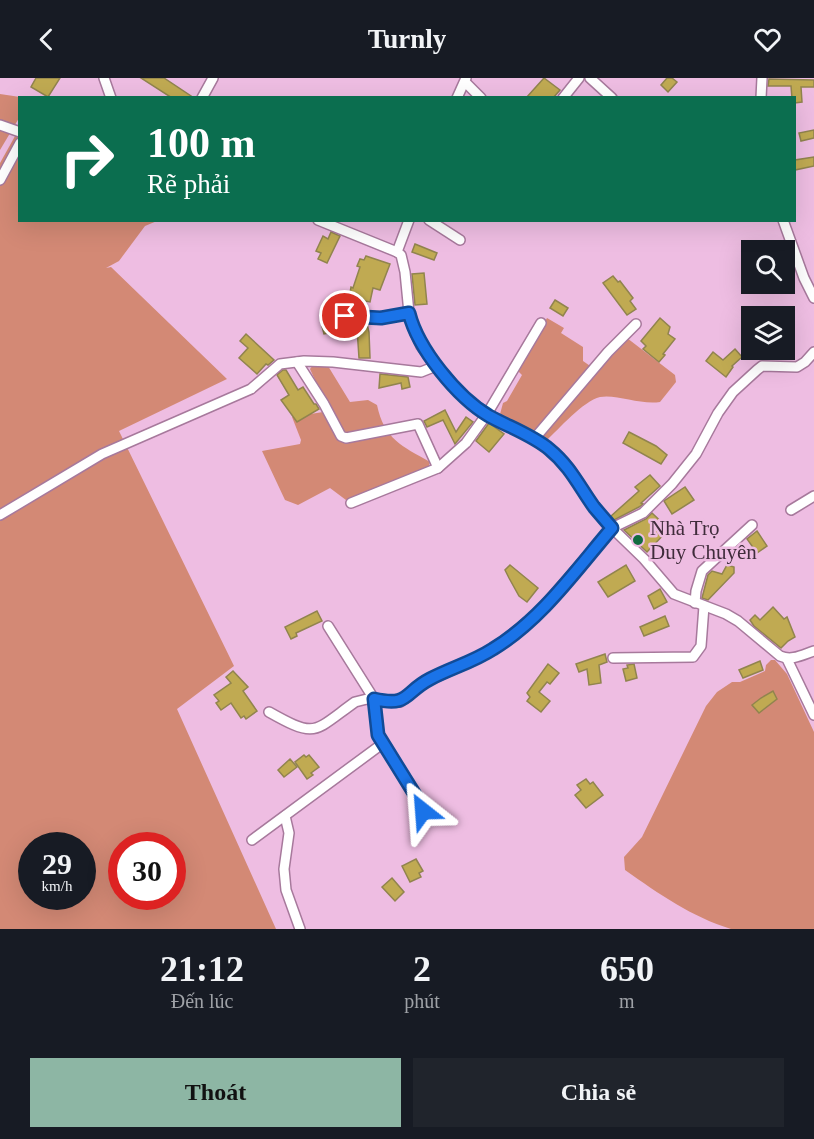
<!DOCTYPE html>
<html lang="vi">
<meta charset="utf-8">
<style>
body{margin:0;font-family:Georgia,serif;background:#20242c;color:#f1f3f6;height:100vh;display:flex;flex-direction:column;font-size:22px;white-space:nowrap}
*{box-sizing:border-box;margin:0}
p{font-size:20px;color:#9ea1a6}
.icon{flex:none;width:33px;height:33px;fill:none;stroke:currentColor;stroke-width:2;stroke-linecap:round;stroke-linejoin:round}
.map{position:relative;height:851px;overflow:hidden}
.side{display:flex;flex-direction:column;background:#171b24;flex:1}
.side>*{flex:none}
.hud{position:absolute;left:18px;top:18px;width:778px;height:126px;border-radius:0px;box-shadow:0 6px 24px #0002;background:#0b6e4f;color:#fff;overflow:hidden}
.fabs{position:absolute;left:741px;top:162px;display:grid;gap:12px}
.fabs a{display:grid;place-items:center;width:54px;height:54px;border-radius:0px;background:#171b24;box-shadow:0 6px 24px #0002;font-size:30px}
.speed{position:absolute;left:18px;top:754px;display:flex;gap:12px;font-size:30px;font-weight:700;text-align:center}
.speed>*{display:grid;place-content:center;width:78px;height:78px;border-radius:50%;background:#171b24;box-shadow:0 6px 24px #0002;line-height:1}
.speed small{font-size:15px;font-weight:400}
.speed .limit{border:9px solid #d22;background:#fff;color:#111}
.pin{position:absolute;display:grid;place-items:center;width:51px;height:51px;color:#fff;margin:-26px;border:3px solid #fff;border-radius:50%;box-shadow:0 2px 6px #0007}
.me{position:absolute;width:66px;margin:-33px;rotate:332deg;stroke-linejoin:round;filter:drop-shadow(0 0 4px #0008)}
.turn{display:flex;align-items:center;gap:21px;height:126px;padding:0 30px;font-size:27px}
.turn .icon{width:78px;height:78px;stroke-width:2.5}
.turn b{display:block;font-size:42px;line-height:51px}
.eta{display:flex;justify-content:space-evenly;align-items:center;height:102px;text-align:center}
.eta b{font-size:36px;font-weight:600;line-height:42px}
.button{display:flex;gap:12px;margin-top:auto;padding:12px 30px}
.button a{flex:1;height:69px;border-radius:0px;background:#8db6a4;color:#111;font-size:24px;font-weight:600;line-height:69px;text-align:center}
.button a+a{background:#20242c;color:#f1f3f6}
header{display:flex;justify-content:space-between;align-items:center;height:78px;padding:0 30px;background:#171b24;font-size:27px;font-weight:600}
.map>svg:first-child{display:block}
.green{fill:#d38975;fill-rule:evenodd}
.building{fill:#c0aa52;stroke:#91844e;stroke-width:1.5}
.lines{fill:none;stroke-linecap:round;stroke-linejoin:round}
.street-casing{stroke:#a7799c;stroke-width:12}
.street{stroke:#fff;stroke-width:9}
.route-casing{stroke:#114b97;stroke-width:15}
.route{stroke:#1a73e8;stroke-width:10}
.poi-dot{fill:#126c40;stroke:#eebde2;stroke-width:2}
.labels{text-anchor:middle;stroke-width:5;stroke-linejoin:round;paint-order:stroke}
.poi-label{font-size:21px;fill:#402c3b;stroke:#eebde2;text-anchor:start}
</style>
<header><svg class="icon" aria-label="back" viewBox="0 0 24 24"><path d="M15 5l-7 7 7 7"/></svg>Turnly<svg class="icon" aria-label="heart" viewBox="0 0 24 24"><path d="M12 20l-8-8c-3-5 5-10 8-4 3-6 11-1 8 4z"/></svg></header>
<div class="map">
<svg width="814" height="851" viewBox="0 0 814 851">
<rect width="100%" height="100%" fill="#eebde2"/>
<g class="green">
<polygon points="0,16 20,19 19,40 0,72"/>
<path d="M 19,51 L 20,142 L 157,143 L 145,148 L 119,183 L 106,190 L 111,189 L 227,301 L 119,353 L 234,588 L 177,631 L 276,851 L 0,851 L 0,85 ZM 32,768 L 82,768 L 82,819 L 32,819 ZM 122,768 L 172,768 L 172,819 L 122,819 Z"/>
<path d="M 547,240 L 564,250 L 561,255 L 583,269 L 583,283 L 596,292 L 627,260 L 675,297 L 676,304 L 660,324 C 640,327 617,316 600,319 C 583,323 559,351 546,363 L 499,340 L 503,325 L 507,323 L 522,297 L 516,291 Z"/>
<path d="M 313,287 L 328,288 L 350,324 L 368,322 L 377,327 C 384,361 402,368 430,384 L 428,391 L 346,422 L 330,410 L 298,427 L 285,422 L 262,373 L 300,366 L 301,362 L 292,339 L 323,334 L 327,328 L 310,291 Z"/>
<path d="M 771,582 L 775,582 L 787,596 L 814,654 L 814,851 L 731,851 C 692,839 659,816 625,792 L 624,779 L 642,759 L 706,628 L 717,614 L 732,604 L 740,604 L 765,593 L 766,587 Z"/>
</g>
<g class="building">
<polygon points="36,0 60,0 48,19 31,9"/>
<polygon points="141,0 164,0 194,20 172,20"/>
<polygon points="544,0 560,12 553,20 526,20"/>
<polygon points="667,0 672,0 677,4 668,14 661,7"/>
<polygon points="769,1 814,2 814,9 801,9 802,24 795,25 795,20 792,20 791,8 768,8"/>
<polygon points="814,52 814,60 801,63 799,55"/>
<polygon points="814,79 814,88 795,92 795,82"/>
<polygon points="331,154 340,158 327,185 318,181 321,175 316,173 323,158 328,161"/>
<polygon points="415,166 437,175 434,182 412,174"/>
<polygon points="366,178 390,186 380,212 373,210 370,224 349,220 351,209 353,210 360,189 357,188 360,181 364,182"/>
<polygon points="424,195 427,226 415,227 412,196"/>
<polygon points="613,198 618,204 620,203 633,220 630,223 636,231 627,237 603,205"/>
<polygon points="555,222 568,230 563,238 550,230"/>
<polygon points="660,240 670,249 668,256 675,261 663,276 665,277 659,284 643,271 646,268 641,263"/>
<polygon points="341,244 367,246 369,254 370,280 359,280 357,250 324,256 322,248"/>
<polygon points="246,256 274,282 268,287 266,286 257,296 239,280 248,270 240,263"/>
<polygon points="735,271 742,279 732,288 733,289 726,299 706,283 713,274 723,282"/>
<polygon points="283,292 286,292 298,312 303,309 314,326 316,326 319,331 297,344 281,322 289,317 277,297"/>
<polygon points="380,296 408,299 410,309 402,311 401,305 379,310"/>
<polygon points="445,332 456,354 466,339 473,344 455,366 443,342 427,349 424,343"/>
<polygon points="489,345 504,356 489,374 476,363"/>
<polygon points="629,354 656,368 667,377 661,386 623,365"/>
<polygon points="650,397 660,408 641,425 643,426 639,429 614,442 611,438 639,413 635,409"/>
<polygon points="685,409 694,422 672,436 664,423"/>
<polygon points="652,435 669,451 647,474 624,452 646,441"/>
<polygon points="757,453 767,468 757,475 747,461"/>
<polygon points="510,487 538,510 527,524 519,518 509,500 505,492"/>
<polygon points="626,487 635,503 608,519 598,504"/>
<polygon points="727,487 734,489 734,495 708,522 702,520 708,497 712,493 722,496"/>
<polygon points="660,511 667,524 654,531 648,518"/>
<polygon points="773,529 784,541 787,539 795,559 788,563 781,570 754,548 750,542 755,537 760,542"/>
<polygon points="317,533 322,543 296,555 297,558 291,561 285,549"/>
<polygon points="665,538 669,548 644,558 640,549"/>
<polygon points="605,576 607,584 599,587 601,605 589,607 587,591 579,594 576,586"/>
<polygon points="760,583 763,592 743,600 739,592"/>
<polygon points="548,586 559,595 550,606 547,604 539,614 550,623 541,634 527,623 530,619 527,615"/>
<polygon points="634,586 637,600 626,603 623,591 628,590 627,587"/>
<polygon points="233,593 248,609 243,613 257,633 246,641 244,638 241,640 231,625 221,632 216,625 219,623 214,617 231,605 226,599"/>
<polygon points="773,613 777,621 759,635 752,627 761,620"/>
<polygon points="304,677 306,679 309,677 319,689 311,695 313,697 307,701 295,684"/>
<polygon points="290,681 297,689 284,699 278,692"/>
<polygon points="586,701 590,706 593,704 603,717 586,730 575,717 581,712 577,707"/>
<polygon points="416,781 423,793 419,795 421,799 410,804 402,788"/>
<polygon points="392,800 404,814 395,823 382,809"/>
</g>
<g class="lines">
<defs>
<g id="street">
<polyline points="104,0 111,20"/>
<polyline points="590,0 612,20"/>
<polyline points="465,4 481,20"/>
<polyline points="202,20 213,0"/>
<polyline points="457,20 466,0"/>
<polyline points="563,20 579,0"/>
<polyline points="761,20 762,0"/>
<polyline points="0,47 20,54"/>
<polyline points="0,102 20,65"/>
<polyline points="318,142 397,174"/>
<path d="M 409,142 L 397,174 L 401,177 L 405,194 L 409,235 L 413,250 L 421,268 L 434,285 L 467,321 L 487,336 L 534,361 L 548,370 L 563,383 L 570,391 L 594,429 L 612,450 L 644,481 L 674,516 L 726,536 L 738,543 L 780,578 C 792,583 802,577 814,573"/>
<polyline points="429,142 460,162"/>
<polyline points="783,142 804,200 814,220"/>
<polyline points="345,239 381,240 409,235"/>
<polyline points="297,284 324,326 341,358 346,360 418,346 438,390"/>
<polyline points="534,361 608,274 636,246"/>
<polyline points="351,425 438,390 466,365 487,336 541,245"/>
<polyline points="791,432 814,418"/>
<polyline points="0,437 102,376 251,311 280,286 304,283 333,284 421,294 436,288"/>
<polyline points="695,525 696,513 702,493 752,447"/>
<polyline points="328,548 374,621 378,657 422,728 422,737 417,756"/>
<polyline points="613,580 693,579 701,568 704,528"/>
<polyline points="787,581 814,637"/>
<path d="M 269,634 C 317,661 313,654 355,624 L 367,621 L 388,624 L 400,624 L 423,605 L 469,584 L 495,570 L 537,536 L 612,450 L 643,435 L 672,406 L 696,376 L 718,335 L 733,314 L 757,292 L 762,288 L 797,289 L 805,284 L 814,274"/>
<polyline points="285,738 289,755 284,791 286,812 300,851"/>
<polyline points="252,762 382,666"/>
</g>
</defs>
<use href="#street" class="street-casing"/>
<use href="#street" class="street"/>
</g>
<g class="lines">
<defs>
<path id="route" d="M 345,238 L 381,240 L 409,235 C 418,271 457,319 489,338 C 509,349 532,357 549,371 C 570,388 579,408 594,429 C 600,436 606,443 612,450 C 576,492 541,542 493,571 C 473,584 451,590 430,601 C 403,615 410,629 374,621 L 378,657 L 422,728 L 423,733"/>
</defs>
<use href="#route" class="route-casing"/>
<use href="#route" class="route"/>
</g>
<circle class="poi-dot" cx="638" cy="462" r="6"/>
<g class="labels">
<g class="poi-label">
<text x="650" y="457">Nhà Trọ<tspan x="650" dy="24">Duy Chuyên</tspan></text>
</g>
</g>
</svg>
<div class="fabs">
<a><svg class="icon" aria-label="search" viewBox="0 0 24 24"><circle cx="10" cy="10" r="6"/><path d="M15 15l6 6"/></svg></a>
<a><svg class="icon" aria-label="layers" viewBox="0 0 24 24"><path d="M12 4l9 5-9 5-9-5zM3 14l9 5 9-5"/></svg></a>
</div>
<div class="speed"><div>29<small>km/h</small></div><div class="limit">30</div></div>
<div class="pin" style="left:345px;top:238px;background:#d93025"><svg class="icon" aria-label="arrive" viewBox="0 0 24 24"><path d="M6 21V4h12l-3 4 3 4H6"/></svg></div>
<svg class="me" style="left:423px;top:733px" viewBox="-20 -20 40 40"><path d="M0-17L14 15 0 8-14 15z" fill="#1a73e8" stroke="#fff" stroke-width="4"/></svg>
<div class="hud">
<div class="turn"><svg class="icon" aria-label="right" viewBox="0 0 24 24"><path d="M7 20v-9h11M14 6l5 5-5 5"/></svg><div><b>100 m</b>Rẽ phải</div></div>
</div>
</div>
<section class="side">
<div class="eta">
<div><b>21:12</b><p>Đến lúc</p></div>
<div><b>2</b><p>phút</p></div>
<div><b>650</b><p>m</p></div>
</div>
<div class="button"><a>Thoát</a><a>Chia sẻ</a></div>
</section>
